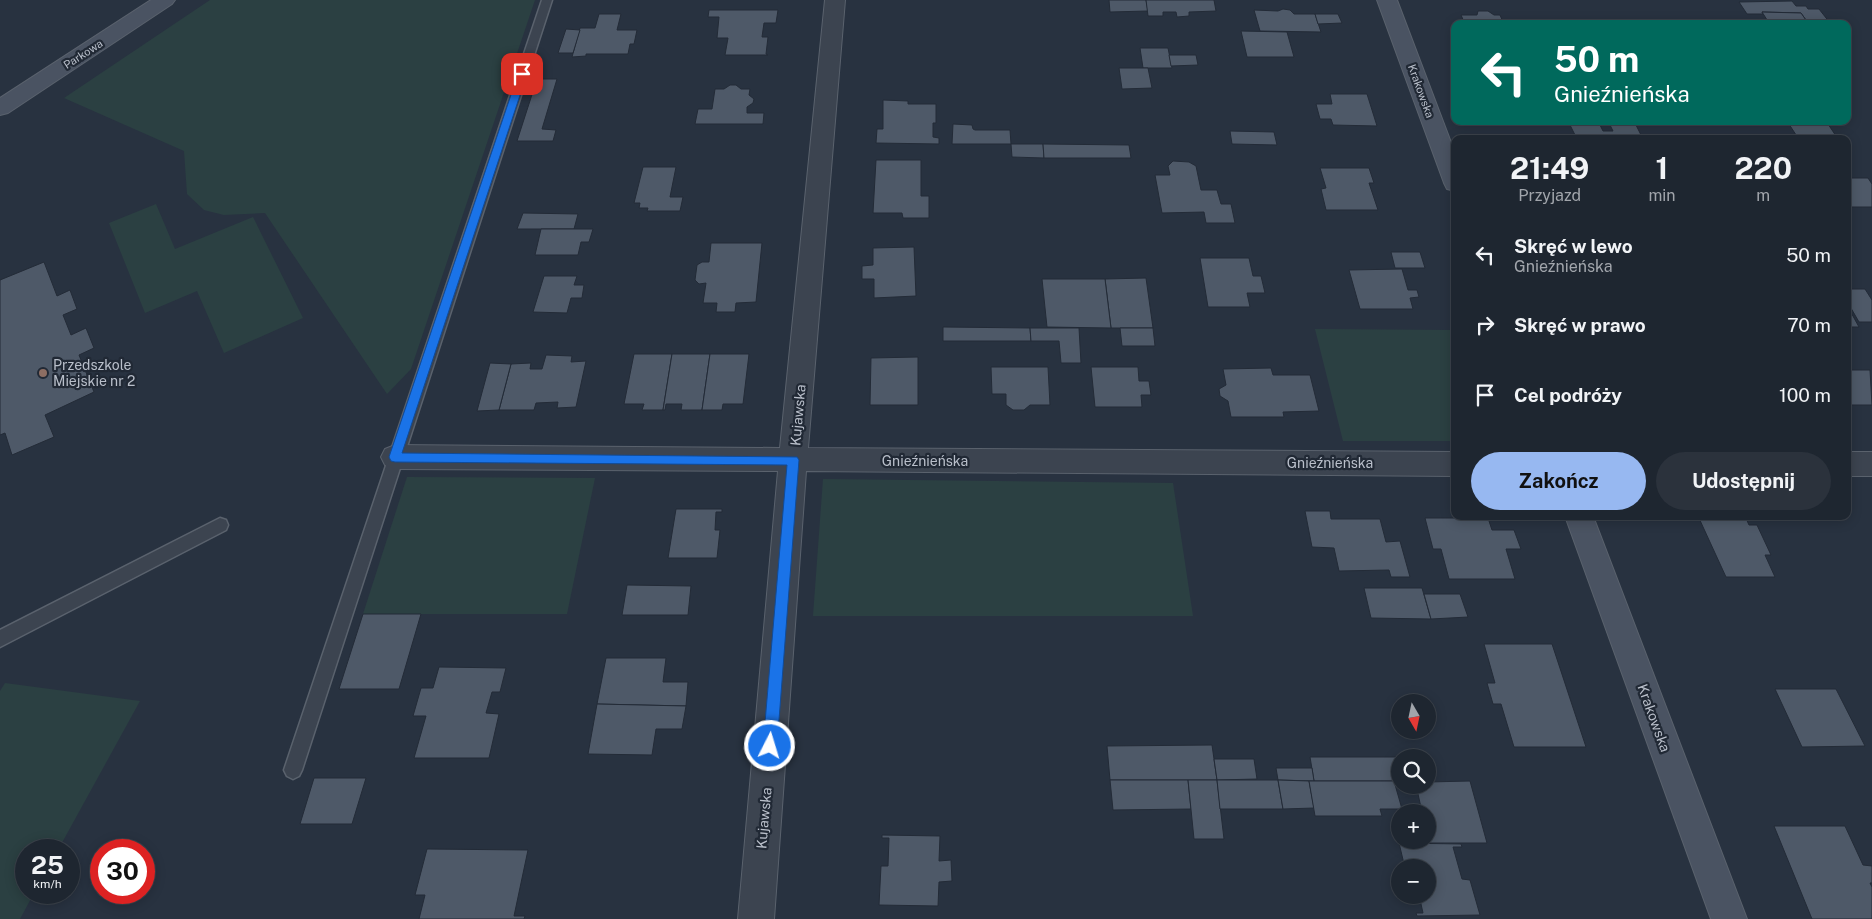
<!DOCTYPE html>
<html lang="pl">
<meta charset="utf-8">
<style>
body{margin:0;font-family:"Public Sans",sans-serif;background:#2b323c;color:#f1f3f6;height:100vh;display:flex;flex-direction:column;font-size:19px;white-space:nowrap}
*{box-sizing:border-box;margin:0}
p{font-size:16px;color:#a1a5ab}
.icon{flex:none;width:28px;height:28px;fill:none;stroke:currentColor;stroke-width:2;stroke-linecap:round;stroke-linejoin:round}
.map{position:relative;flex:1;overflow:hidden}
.details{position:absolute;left:1451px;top:135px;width:400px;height:385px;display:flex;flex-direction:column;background:#1e2630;border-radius:10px;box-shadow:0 2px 12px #0003,0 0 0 1px #3c434c}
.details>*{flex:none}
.hud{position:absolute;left:1451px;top:20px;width:400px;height:105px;border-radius:10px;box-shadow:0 2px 12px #0003,0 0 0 1px #3c434c;background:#00695c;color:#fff;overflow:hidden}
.needle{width:32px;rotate:171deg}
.buttons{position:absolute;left:1391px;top:694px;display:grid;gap:10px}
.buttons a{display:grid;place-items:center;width:45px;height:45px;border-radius:50%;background:#1e2630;box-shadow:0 2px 12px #0003,0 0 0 1px #3c434c;font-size:25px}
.speed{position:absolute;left:15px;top:839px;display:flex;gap:10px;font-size:25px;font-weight:700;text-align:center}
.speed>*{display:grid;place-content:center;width:65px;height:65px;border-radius:50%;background:#1e2630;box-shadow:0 2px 12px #0003,0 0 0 1px #3c434c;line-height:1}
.speed small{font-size:12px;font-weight:400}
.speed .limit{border:8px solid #d22;background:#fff;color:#111}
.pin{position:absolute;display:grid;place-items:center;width:42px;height:42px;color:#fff;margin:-21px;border-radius:10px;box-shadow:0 2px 8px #0006}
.me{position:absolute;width:55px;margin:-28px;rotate:5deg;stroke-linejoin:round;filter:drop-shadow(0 0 4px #0008)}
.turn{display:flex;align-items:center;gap:18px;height:105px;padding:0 20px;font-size:22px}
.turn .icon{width:65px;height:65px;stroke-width:2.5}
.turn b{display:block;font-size:35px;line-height:42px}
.eta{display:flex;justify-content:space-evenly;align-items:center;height:85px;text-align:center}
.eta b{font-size:30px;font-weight:700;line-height:35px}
.action{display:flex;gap:10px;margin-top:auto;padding:10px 20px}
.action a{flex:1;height:58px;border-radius:30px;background:#97b8f1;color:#111;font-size:20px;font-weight:700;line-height:58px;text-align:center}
.action a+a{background:#2b323c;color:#f1f3f6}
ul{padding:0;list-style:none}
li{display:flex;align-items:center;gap:15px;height:70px;padding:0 20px}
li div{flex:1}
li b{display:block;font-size:19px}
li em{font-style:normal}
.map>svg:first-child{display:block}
.green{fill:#2b4042}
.building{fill:#4e5968;stroke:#232b37}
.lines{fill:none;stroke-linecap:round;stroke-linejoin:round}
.lane-casing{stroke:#5a626d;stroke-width:3}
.street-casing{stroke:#5a626d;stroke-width:2}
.secondary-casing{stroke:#5a626d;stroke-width:2}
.lane{fill:#3c4450;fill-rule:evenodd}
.street{fill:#3c4450;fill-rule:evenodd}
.secondary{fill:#4a5362;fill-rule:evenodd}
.route{fill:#1a73e8;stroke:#114b97}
.education-dot{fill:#8d6e63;stroke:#212935;stroke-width:2}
.labels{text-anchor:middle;stroke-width:4.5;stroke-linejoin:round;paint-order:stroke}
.far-street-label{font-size:11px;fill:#b9bfca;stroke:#212935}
.poi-label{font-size:14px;fill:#b9bfca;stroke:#212935;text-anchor:start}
.street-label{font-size:14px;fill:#b9bfca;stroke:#212935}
</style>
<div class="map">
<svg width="1872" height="919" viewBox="0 0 1872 919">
<rect width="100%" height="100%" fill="#283240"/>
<g class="green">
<polygon points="210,0 535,0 411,369 387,394 265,213 224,215 204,210 187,194 184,151 64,98"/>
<polygon points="156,204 175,249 253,217 303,318 224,353 197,291 145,313 109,223"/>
<polygon points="1315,329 1455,330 1455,441 1343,441"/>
<polygon points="407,477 595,478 567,614 363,614"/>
<polygon points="823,479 1173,483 1193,616 813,616"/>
<polygon points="5,683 140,701 58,850 26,850 26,892 34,893 20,919 0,919 0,691"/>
</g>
<g class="building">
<polygon points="1109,0 1146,0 1148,11 1110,12"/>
<polygon points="1146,0 1214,0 1216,11 1189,12 1189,16 1177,17 1176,12 1163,12 1163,16 1148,16"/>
<polygon points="1792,1 1796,6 1806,6 1808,9 1819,9 1830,23 1808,23 1801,13 1762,12 1763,14 1747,14 1739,2"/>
<polygon points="1283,9 1290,10 1294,14 1315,14 1321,32 1260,31 1254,10 1278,11"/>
<polygon points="709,10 778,10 776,23 764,23 762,37 768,37 766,54 768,55 725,55 728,38 717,38 719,17 708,17"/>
<polygon points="1478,11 1488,11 1494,15 1500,15 1504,24 1465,24 1461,15 1477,15"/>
<polygon points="1762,12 1801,13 1808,23 1769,23"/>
<polygon points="599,14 621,14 617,30 637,30 634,44 630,44 628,54 586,54 586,56 572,57 580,28 595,28"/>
<polygon points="1315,14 1338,14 1342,23 1318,24"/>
<polygon points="566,29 580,30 573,53 558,53"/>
<polygon points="1241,31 1287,32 1294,57 1247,57"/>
<polygon points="1140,48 1168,48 1172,68 1143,68"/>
<polygon points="1169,55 1196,55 1198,65 1171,66"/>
<polygon points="1119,68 1148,68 1152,88 1122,89"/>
<polygon points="537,79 557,79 542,129 556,130 553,141 517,141"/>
<polygon points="730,85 736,85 741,89 750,89 749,95 754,99 753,103 747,107 747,113 764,113 763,124 695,124 698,109 712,109 715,89 724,89"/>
<polygon points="1330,94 1367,94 1377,126 1333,125 1331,119 1320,119 1316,104 1332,104"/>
<polygon points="883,100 908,101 908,104 936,104 936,123 933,123 933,137 939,138 939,144 876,143 877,129 883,129"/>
<polygon points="1787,121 1826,121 1838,139 1787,139 1798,138"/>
<polygon points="953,124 972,125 973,129 975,130 1010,130 1011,144 952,144"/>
<polygon points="1570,125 1600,125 1603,131 1613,131 1610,125 1636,125 1641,135 1634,135 1635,139 1577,139"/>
<polygon points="1230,131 1274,132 1277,145 1232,144"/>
<polygon points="1011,144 1043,144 1044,158 1012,157"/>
<polygon points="1043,144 1129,145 1131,158 1044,158"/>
<polygon points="876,160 921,160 921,196 929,196 929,218 903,218 902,213 873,213"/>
<polygon points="1173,161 1189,162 1196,166 1201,190 1217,190 1221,204 1231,204 1235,223 1206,223 1204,212 1162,213 1155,175 1170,175 1168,166"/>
<polygon points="643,167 676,167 670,197 683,197 680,211 647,211 648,208 639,208 640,203 634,203"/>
<polygon points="1320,168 1369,168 1374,183 1369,183 1378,210 1326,210 1321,189 1326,188"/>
<polygon points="1848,178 1868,178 1872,184 1872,207 1848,207"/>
<polygon points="523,213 578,214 574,229 517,229"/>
<polygon points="541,229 593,229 589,242 581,242 578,255 535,255"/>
<polygon points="711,243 762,243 756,302 736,303 735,312 716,312 717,303 703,303 706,283 699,284 695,280 697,265 702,262 709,262"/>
<polygon points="914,247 916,296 874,298 874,279 862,279 862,266 873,265 873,248"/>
<polygon points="1391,252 1420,252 1425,268 1395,268"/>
<polygon points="1200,258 1249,258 1253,276 1261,276 1265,293 1247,293 1250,307 1208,307"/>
<polygon points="44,262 57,296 70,290 77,309 63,315 71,335 86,328 94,348 79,355 94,392 45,415 54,437 12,455 5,433 0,435 0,280"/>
<polygon points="1402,269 1408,290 1417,290 1419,297 1410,298 1413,309 1360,309 1349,270"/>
<polygon points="544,276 577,276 574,285 584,285 582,298 571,298 567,313 533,312"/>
<polygon points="1146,278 1153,328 1111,328 1105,279"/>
<polygon points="1042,279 1105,279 1111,328 1047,327"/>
<polygon points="1848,289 1865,289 1872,300 1872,322 1859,322 1848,303"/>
<polygon points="1848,307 1859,327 1848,327"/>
<polygon points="943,327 1030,328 1031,341 943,341"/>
<polygon points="1030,328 1079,328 1081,363 1061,363 1059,341 1031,341"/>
<polygon points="1120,328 1153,328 1155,346 1122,346"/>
<polygon points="634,354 672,354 663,410 642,410 644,404 624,404"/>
<polygon points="672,354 710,354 702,410 681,410 682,404 666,404 665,410 663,410"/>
<polygon points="710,354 749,354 743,404 723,404 722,410 702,410"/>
<polygon points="546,355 572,356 571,362 586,361 576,407 557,408 558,402 536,403 534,410 499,410 511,364 531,363 530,369 542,369"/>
<polygon points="918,357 918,405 870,405 871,358"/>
<polygon points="490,363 511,364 499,410 477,411"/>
<polygon points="991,367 1048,367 1050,405 1030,405 1024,410 1013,410 1006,405 1006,394 992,394"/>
<polygon points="1091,367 1138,367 1139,381 1149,381 1151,395 1141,395 1142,407 1095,407"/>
<polygon points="1271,368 1273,375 1310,375 1319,411 1283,412 1284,417 1231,417 1228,401 1220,396 1219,389 1226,385 1223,369"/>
<polygon points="1848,370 1870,370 1872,405 1848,405"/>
<polygon points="676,509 722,509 722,512 716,512 715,530 720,530 717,558 668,558"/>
<polygon points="1305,511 1330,511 1331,519 1380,519 1386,542 1400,541 1410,577 1391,577 1389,570 1339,571 1334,548 1312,547"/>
<polygon points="1698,516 1745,516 1749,525 1757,525 1771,555 1765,555 1775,577 1726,577"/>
<polygon points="1425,518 1488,518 1492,530 1514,530 1521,549 1506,549 1515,579 1449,579 1441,549 1433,549"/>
<polygon points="627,585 691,586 688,615 622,615"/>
<polygon points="1364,588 1422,588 1431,619 1371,618"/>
<polygon points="1424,594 1460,594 1468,617 1431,619"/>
<polygon points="363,614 421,614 399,689 339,689"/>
<polygon points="1484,644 1552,644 1586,747 1514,747 1501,704 1493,704 1487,683 1495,683"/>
<polygon points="606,658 666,658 663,682 688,682 686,706 597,704"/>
<polygon points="439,667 506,668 500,692 492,692 486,713 499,714 489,758 414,758 426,716 413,716 421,688 433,688"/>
<polygon points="1775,689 1836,689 1865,746 1802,747"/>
<polygon points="597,704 686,706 682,729 656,729 652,755 588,754"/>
<polygon points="1212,745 1217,780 1110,780 1107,746"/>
<polygon points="1310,757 1425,757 1425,758 1400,758 1400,781 1314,781"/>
<polygon points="1214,759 1254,759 1257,779 1217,780"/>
<polygon points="1276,768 1312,768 1314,781 1278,780"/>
<polygon points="314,778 366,778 352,824 300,824"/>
<polygon points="1110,780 1188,780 1191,809 1113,810"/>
<polygon points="1188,780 1217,780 1224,839 1194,839"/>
<polygon points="1217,780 1278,780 1283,809 1220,809"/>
<polygon points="1278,780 1309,781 1314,808 1283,809"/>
<polygon points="1309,781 1394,781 1402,809 1380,809 1382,816 1315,816"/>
<polygon points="1470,781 1487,843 1430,843 1428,834 1428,812 1422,812 1416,785 1428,785 1428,782"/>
<polygon points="1774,826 1845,826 1863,865 1872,866 1872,883 1870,883 1872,887 1872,919 1812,919"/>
<polygon points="882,835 940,836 939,861 951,860 952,881 939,882 938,906 879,905 881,866 888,866 889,838 882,838"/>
<polygon points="1399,843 1461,844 1462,847 1453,847 1462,879 1470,880 1480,915 1417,916 1416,913 1423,913 1419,895 1428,895 1428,868 1405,868"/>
<polygon points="427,849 528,850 514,916 525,916 524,919 419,919 425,895 415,895"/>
</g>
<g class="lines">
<defs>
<g id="lane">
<polygon points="542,0 552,0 302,770 299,776 293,779 287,776 284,770"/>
<polygon points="220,518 226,520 228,525 226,530 0,647 0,630"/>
</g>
<g id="street">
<polygon points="825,0 845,0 808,448 1455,452 1455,476 806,471 774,919 738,919 778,471 395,469 385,465 381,457 385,449 395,445 780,448"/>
<rect x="1848" y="452" width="24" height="24"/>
</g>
<g id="secondary">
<polygon points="151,0 175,0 172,4 8,113 0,115 0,98"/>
<polygon points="1377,0 1397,0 1455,153 1455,191 1447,189 1444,183"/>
<polygon points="1565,516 1593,516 1747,919 1711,919"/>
</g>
</defs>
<use href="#lane" class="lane-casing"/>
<use href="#street" class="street-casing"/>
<use href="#secondary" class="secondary-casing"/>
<use href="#lane" class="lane"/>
<use href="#street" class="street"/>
<use href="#secondary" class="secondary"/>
</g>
<polygon class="route" points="522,71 527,74 402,453 797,457 799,460 777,746 775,750 770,752 765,750 763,746 787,465 395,462 391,461 389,457 518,74"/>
<circle class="education-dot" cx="43" cy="373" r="5"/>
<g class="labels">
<g class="far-street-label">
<text transform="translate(83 54) rotate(-33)" y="4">Parkowa</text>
<text transform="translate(1421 91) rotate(70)" y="4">Krakowska</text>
</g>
<g class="poi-label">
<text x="53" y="370">Przedszkole<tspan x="53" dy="16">Miejskie nr 2</tspan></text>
</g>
<g class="street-label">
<text transform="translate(798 415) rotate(-85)" y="5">Kujawska</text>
<text x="925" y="466">Gnieźnieńska</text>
<text x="1330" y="468">Gnieźnieńska</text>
<text transform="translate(1654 718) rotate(70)" y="5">Krakowska</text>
<text transform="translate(764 818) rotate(-85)" y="5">Kujawska</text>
</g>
</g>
</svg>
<div class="buttons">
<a><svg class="needle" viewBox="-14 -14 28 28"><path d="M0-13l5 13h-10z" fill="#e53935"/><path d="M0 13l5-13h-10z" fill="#a1a5ab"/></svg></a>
<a><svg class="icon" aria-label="search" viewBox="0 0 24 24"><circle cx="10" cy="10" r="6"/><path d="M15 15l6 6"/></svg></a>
<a>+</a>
<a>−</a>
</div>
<div class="speed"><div>25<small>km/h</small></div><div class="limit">30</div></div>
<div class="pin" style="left:522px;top:74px;background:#d93025"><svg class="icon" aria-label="arrive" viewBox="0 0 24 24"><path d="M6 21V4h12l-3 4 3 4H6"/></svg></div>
<svg class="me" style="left:770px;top:746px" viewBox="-20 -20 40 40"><circle r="17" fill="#1a73e8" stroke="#fff" stroke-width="3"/><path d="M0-11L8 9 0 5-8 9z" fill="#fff"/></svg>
<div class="hud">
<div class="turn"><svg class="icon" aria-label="left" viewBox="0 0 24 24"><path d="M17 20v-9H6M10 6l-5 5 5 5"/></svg><div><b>50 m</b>Gnieźnieńska</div></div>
</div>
<section class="details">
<div class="eta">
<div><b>21:49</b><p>Przyjazd</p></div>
<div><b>1</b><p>min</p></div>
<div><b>220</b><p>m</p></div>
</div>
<ul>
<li><svg class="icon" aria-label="left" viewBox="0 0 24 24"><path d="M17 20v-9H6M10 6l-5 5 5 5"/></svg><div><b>Skręć w lewo</b><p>Gnieźnieńska</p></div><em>50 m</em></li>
<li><svg class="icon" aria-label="right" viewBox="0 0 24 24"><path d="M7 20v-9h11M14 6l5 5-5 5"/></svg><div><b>Skręć w prawo</b></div><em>70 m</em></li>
<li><svg class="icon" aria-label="arrive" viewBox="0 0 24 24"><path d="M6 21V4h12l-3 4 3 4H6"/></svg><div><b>Cel podróży</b></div><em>100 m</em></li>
</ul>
<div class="action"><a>Zakończ</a><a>Udostępnij</a></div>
</section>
</div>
